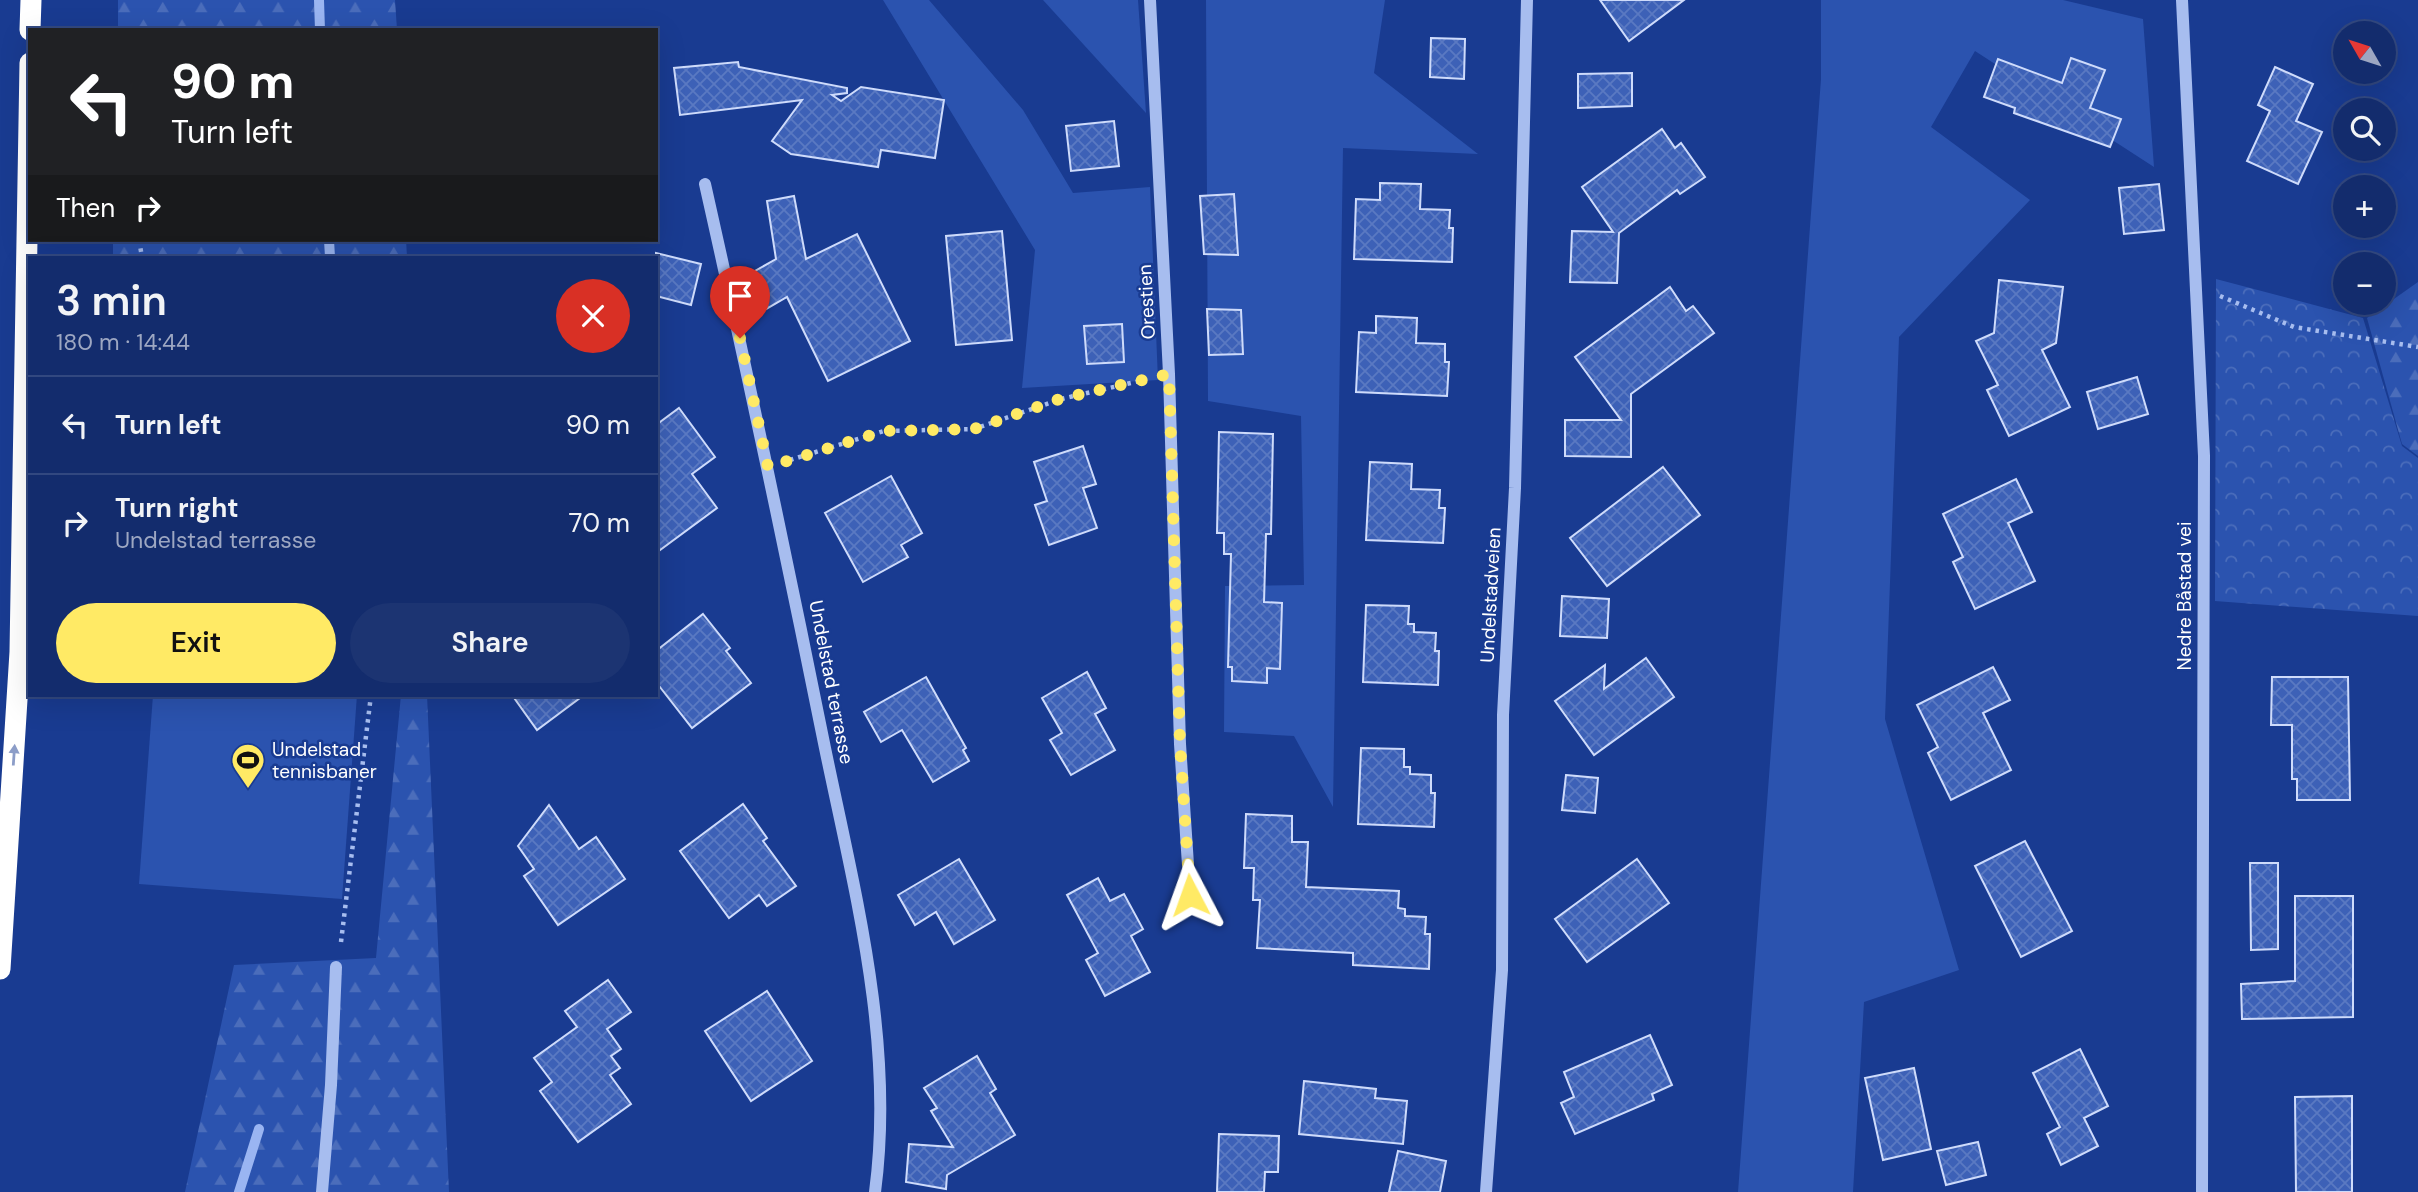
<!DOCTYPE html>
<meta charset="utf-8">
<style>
body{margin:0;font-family:"DM Sans",sans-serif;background:#1c3472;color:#f1f3f6;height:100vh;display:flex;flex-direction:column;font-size:26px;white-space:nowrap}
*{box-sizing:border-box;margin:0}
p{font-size:23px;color:#9da7c2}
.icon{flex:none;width:38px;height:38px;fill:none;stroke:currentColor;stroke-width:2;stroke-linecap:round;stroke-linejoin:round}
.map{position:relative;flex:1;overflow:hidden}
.panel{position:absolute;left:28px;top:256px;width:630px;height:441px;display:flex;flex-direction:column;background:#132c6d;border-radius:0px;box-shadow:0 7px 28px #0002,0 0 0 2px #324880}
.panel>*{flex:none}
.banner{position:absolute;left:28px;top:28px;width:630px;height:214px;border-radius:0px;box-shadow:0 7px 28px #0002,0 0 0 2px #324880;background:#202124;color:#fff;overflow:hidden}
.needle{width:46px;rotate:309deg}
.controls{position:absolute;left:2333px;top:21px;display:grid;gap:14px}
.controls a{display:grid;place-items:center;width:63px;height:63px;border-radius:50%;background:#132c6d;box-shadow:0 7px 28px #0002,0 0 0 2px #324880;font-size:35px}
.pin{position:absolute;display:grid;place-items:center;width:60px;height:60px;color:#fff;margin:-72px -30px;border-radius:50% 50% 50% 0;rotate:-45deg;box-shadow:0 0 7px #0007}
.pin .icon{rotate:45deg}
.me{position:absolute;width:77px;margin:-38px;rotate:356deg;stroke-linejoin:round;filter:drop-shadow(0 0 5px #0008)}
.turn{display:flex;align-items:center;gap:24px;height:147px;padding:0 28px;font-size:32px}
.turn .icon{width:91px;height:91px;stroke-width:2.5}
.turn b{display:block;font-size:49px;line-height:60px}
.then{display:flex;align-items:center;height:66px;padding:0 28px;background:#0003;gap:14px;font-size:26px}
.round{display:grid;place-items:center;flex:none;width:74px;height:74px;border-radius:37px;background:#1c3472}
.summary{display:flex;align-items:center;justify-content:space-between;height:119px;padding:0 28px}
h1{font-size:42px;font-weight:600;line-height:52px}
.action{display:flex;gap:14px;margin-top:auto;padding:14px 28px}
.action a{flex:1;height:80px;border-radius:42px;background:#ffea65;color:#111;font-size:28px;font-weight:600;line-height:80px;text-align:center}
.action a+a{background:#1c3472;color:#f1f3f6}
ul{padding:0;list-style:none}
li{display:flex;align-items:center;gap:21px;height:98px;padding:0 28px;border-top:2px solid #324880}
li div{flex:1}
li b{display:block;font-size:26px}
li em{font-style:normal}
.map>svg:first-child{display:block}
.green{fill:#2b53af}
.forest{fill:url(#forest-firs)}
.park{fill:url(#park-crowns)}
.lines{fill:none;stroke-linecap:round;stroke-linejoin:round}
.stream{stroke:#9ab5f2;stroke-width:10}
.building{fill:url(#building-cross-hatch);stroke:#cedbfb;stroke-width:2}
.path{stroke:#a7bdef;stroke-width:4.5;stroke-dasharray:3.5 5;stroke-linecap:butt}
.minor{stroke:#a7bdef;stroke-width:12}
.highway{stroke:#fff;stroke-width:21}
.oneway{fill:#8c9dc8}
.route{stroke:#ffea65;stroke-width:12;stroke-dasharray:0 21.6}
.labels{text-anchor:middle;stroke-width:5;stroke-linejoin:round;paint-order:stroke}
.street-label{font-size:19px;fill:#fff;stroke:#193b91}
.poi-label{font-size:19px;fill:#fff;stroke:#193b91;text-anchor:start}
</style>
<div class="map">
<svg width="2418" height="1192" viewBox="0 0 2418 1192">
<defs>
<pattern id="forest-firs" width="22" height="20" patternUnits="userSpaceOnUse" patternTransform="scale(1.75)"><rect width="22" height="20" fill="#2b53af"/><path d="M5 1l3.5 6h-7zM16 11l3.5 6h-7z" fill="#4b6dbb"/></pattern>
<pattern id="park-crowns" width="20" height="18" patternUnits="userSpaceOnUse" patternTransform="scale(1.75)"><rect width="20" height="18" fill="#2b53af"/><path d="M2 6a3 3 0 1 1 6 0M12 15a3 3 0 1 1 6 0" fill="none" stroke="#4b6dbb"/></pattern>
<pattern id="building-cross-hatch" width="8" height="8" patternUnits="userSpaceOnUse" patternTransform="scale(1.75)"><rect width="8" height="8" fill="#3d61b7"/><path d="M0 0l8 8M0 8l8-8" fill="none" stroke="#5a79c2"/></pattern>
</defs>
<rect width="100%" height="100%" fill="#193b91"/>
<g class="green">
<polygon points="883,0 929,0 1023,110 1073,193 1150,187 1158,380 1022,388 1035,250"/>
<polygon points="1043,0 1138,0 1146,113"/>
<polygon points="1206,0 1385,0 1374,73 1478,154 1343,148 1333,807 1294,736 1224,732 1225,586 1304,585 1301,416 1208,401"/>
<polygon points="1821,0 2063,0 2143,19 2154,167 1975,51 1931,127 2030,200 1899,337 1885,719 1959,970 1864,1002 1853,1192 1738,1192 1821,79"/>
<polygon points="153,695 357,695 342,899 139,884"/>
</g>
<g class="forest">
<polygon points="118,0 395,0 397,30 118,30"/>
<polygon points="113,240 406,240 407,257 113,257"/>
<polygon points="2418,282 2418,456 2402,444 2367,318"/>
<polygon points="401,695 427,695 449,1192 185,1192 234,965 376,958"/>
</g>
<polygon class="park" points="2216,279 2363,318 2402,446 2418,458 2418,616 2215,601"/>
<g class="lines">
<g class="stream">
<polyline points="319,0 320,30"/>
<polyline points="329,240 330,257"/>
<polyline points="239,1192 259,1129"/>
</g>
</g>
<g class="building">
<polygon points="1600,0 1684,0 1629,41"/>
<polygon points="1431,38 1465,39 1464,79 1430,77"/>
<polygon points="2071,58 2105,70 2090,108 2121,119 2110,147 2014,113 2015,108 1984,97 1998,59 2062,83"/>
<polygon points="738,62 739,67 847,88 847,93 832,95 841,101 861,87 944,100 935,158 881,150 878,167 791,154 772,141 802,100 680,115 674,68"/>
<polygon points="2275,67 2313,84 2296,121 2322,132 2298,184 2247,161 2270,111 2258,105"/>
<polygon points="1632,73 1632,106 1578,108 1578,74"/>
<polygon points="1114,121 1119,166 1071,171 1066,126"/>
<polygon points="1662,129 1675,148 1681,143 1705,177 1680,194 1677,190 1619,233 1617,283 1570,282 1572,231 1613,232 1582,187"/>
<polygon points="1380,183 1421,184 1420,209 1450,210 1449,228 1453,228 1452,262 1354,259 1356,199 1380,200"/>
<polygon points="2159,184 2164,230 2124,234 2119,188"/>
<polygon points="1234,194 1238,255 1204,254 1200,196"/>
<polygon points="794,196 806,259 857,234 910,341 828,381 787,297 766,309 748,275 776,259 767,201"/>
<polygon points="1002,231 1012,340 956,345 946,236"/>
<polygon points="656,253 701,264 691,305 656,296"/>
<polygon points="1999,280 2063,287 2056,343 2042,350 2070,407 2009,436 1987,390 1998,385 1976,341 1994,333"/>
<polygon points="1670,287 1686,311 1693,306 1714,333 1631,394 1631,457 1565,456 1565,420 1621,420 1575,357"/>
<polygon points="1207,309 1241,310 1243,354 1209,355"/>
<polygon points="1376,316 1417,318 1416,343 1445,344 1445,362 1449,362 1447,396 1356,392 1359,332 1376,333"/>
<polygon points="1122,324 1124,362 1087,364 1084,326"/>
<polygon points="2137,377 2148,414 2098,429 2087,392"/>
<polygon points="679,408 715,457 692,474 717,508 656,553 656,425"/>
<polygon points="1219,432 1273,434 1271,534 1266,534 1264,602 1282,603 1280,669 1267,668 1267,683 1232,681 1232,667 1228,667 1231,554 1224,554 1224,533 1217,533"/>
<polygon points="1083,446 1096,484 1083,488 1097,528 1049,545 1035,505 1047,501 1034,462"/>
<polygon points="1370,462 1412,464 1411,489 1440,490 1439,508 1445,508 1443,543 1366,540"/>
<polygon points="1663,467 1700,515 1607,586 1570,538"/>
<polygon points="891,476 922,533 901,545 908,557 863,582 825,513"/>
<polygon points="2016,479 2032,512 2008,523 2035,581 1975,609 1953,562 1963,557 1943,514"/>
<polygon points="1562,596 1609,599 1607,638 1560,636"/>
<polygon points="1366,605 1409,606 1408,624 1414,624 1414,632 1436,633 1435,651 1439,651 1438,685 1363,682"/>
<polygon points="703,614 730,648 726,651 751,683 692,728 656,682 656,651"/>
<polygon points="1646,658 1674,697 1594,755 1555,701 1605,665 1604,689"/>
<polygon points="1993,667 2010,700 1983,713 2011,770 1951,800 1928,753 1938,747 1917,705"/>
<polygon points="1087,672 1106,708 1095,714 1115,750 1071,775 1050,740 1062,733 1042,698"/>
<polygon points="926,677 966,748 963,750 969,761 933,782 902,730 881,742 864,712"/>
<polygon points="2272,677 2348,677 2350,800 2297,800 2297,779 2292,779 2292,725 2271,725"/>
<polygon points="512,695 584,695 537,730"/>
<polygon points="1361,748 1404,749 1404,767 1410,767 1410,774 1431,775 1431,793 1435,793 1434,827 1358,824"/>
<polygon points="1566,775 1598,778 1595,813 1562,810"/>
<polygon points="743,804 767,838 763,841 796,886 767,906 759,895 729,918 680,851"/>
<polygon points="549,805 579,849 596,837 625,879 558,925 524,876 534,869 518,846"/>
<polygon points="1246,814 1292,816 1292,842 1308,842 1306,887 1399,891 1398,908 1405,909 1405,916 1426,917 1425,934 1430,934 1429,969 1353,965 1353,953 1257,948 1260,900 1253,900 1254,868 1244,868"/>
<polygon points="2025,841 2072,931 2021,957 1975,866"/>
<polygon points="959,859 995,920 954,944 936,912 915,925 898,895"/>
<polygon points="1637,859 1669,903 1587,962 1555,919"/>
<polygon points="2250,863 2278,863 2278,949 2251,950"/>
<polygon points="1098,878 1110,901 1124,894 1143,929 1131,936 1150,972 1105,996 1086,960 1098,953 1067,895"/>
<polygon points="2295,896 2353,896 2353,1017 2242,1019 2241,984 2295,981"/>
<polygon points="608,980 631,1012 607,1029 621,1049 611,1056 620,1068 610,1075 631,1104 578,1142 540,1091 552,1082 534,1058 577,1027 565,1011"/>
<polygon points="767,991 812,1061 751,1101 705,1031"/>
<polygon points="1650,1035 1672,1085 1652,1094 1654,1100 1575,1134 1561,1103 1574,1097 1564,1072"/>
<polygon points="2080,1049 2108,1106 2084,1118 2098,1146 2061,1165 2047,1134 2060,1127 2033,1073"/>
<polygon points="977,1056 996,1089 990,1093 1015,1135 947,1175 946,1189 906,1182 909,1144 953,1147 931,1111 937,1108 924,1088"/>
<polygon points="1914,1068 1931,1149 1883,1160 1865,1078"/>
<polygon points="1304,1081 1376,1089 1375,1098 1407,1101 1403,1144 1299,1134"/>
<polygon points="2352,1096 2352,1192 2296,1192 2295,1097"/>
<polygon points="1219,1134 1279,1136 1278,1172 1265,1172 1264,1192 1217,1192"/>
<polygon points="1978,1142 1986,1175 1946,1185 1937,1151"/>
<polygon points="1398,1151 1446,1161 1440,1192 1389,1192"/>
</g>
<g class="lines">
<g class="path">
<polyline points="139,240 142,257"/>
<polyline points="2220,296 2294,327 2418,347"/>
<polyline points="790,460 884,431 974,429 1061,399 1144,380"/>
<polyline points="341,942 371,695"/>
</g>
<g class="minor">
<polyline points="1150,0 1169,374 1180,744 1190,895"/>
<polyline points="2182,0 2204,456 2202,1192"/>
<path d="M 705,184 C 747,371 787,559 825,748 C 855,893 895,1043 875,1192"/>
<polyline points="322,1192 331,1085 336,967"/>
<polyline points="1486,1192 1502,970 1503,715 1515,488 1527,0"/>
</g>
<g class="highway">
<polyline points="30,30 31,0"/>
<polyline points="0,969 20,652 30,63"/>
</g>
</g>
<defs><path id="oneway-solid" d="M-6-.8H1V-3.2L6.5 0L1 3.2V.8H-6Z" transform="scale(1.75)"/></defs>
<use class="oneway" href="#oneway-solid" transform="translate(14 755) rotate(-86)"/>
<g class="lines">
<polyline class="route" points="740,338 768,467 884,431 974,429 1060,399 1169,374 1180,744 1190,895"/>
</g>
<defs>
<symbol id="stadium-pin" viewBox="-11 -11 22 30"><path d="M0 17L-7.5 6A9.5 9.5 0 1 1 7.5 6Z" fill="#ffea65" stroke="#193b91"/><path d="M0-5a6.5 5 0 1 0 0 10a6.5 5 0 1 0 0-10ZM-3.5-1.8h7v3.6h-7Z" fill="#111"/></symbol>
</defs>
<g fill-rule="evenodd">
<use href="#stadium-pin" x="229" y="741" width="38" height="52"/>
</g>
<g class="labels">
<g class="street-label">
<text transform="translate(1146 302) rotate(-93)" y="7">Orestien</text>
<text transform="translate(1490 595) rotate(-87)" y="7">Undelstadveien</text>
<text transform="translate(2184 596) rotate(-90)" y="7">Nedre Båstad vei</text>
<text transform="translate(832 682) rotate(79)" y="7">Undelstad terrasse</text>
</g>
<g class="poi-label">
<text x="272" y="756">Undelstad<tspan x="272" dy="22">tennisbaner</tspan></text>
</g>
</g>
</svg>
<div class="controls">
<a><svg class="needle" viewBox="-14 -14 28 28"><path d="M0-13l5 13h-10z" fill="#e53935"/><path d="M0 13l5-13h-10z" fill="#9da7c2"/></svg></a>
<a><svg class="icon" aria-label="search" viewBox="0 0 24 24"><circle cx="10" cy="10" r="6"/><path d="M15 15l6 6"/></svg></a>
<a>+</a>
<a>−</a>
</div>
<div class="pin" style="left:740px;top:338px;background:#d93025"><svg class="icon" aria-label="arrive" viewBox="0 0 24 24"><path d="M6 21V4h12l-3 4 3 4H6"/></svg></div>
<svg class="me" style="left:1190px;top:895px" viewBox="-20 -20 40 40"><path d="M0-17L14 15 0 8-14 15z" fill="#ffea65" stroke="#fff" stroke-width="4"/></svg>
<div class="banner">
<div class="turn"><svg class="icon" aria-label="left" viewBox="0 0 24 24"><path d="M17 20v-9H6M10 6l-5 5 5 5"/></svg><div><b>90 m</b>Turn left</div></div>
<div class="then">Then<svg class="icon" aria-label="right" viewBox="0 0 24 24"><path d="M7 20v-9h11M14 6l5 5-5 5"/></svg></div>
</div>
<section class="panel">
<div class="summary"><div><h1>3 min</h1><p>180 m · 14:44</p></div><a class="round" style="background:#d93025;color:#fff"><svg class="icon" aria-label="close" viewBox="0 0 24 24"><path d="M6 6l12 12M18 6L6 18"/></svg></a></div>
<ul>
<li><svg class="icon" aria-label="left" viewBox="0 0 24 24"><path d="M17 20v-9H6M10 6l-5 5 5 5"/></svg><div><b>Turn left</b></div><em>90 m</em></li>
<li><svg class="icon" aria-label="right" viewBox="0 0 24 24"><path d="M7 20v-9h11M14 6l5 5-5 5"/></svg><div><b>Turn right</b><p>Undelstad terrasse</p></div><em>70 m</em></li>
</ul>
<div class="action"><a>Exit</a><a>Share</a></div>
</section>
</div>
